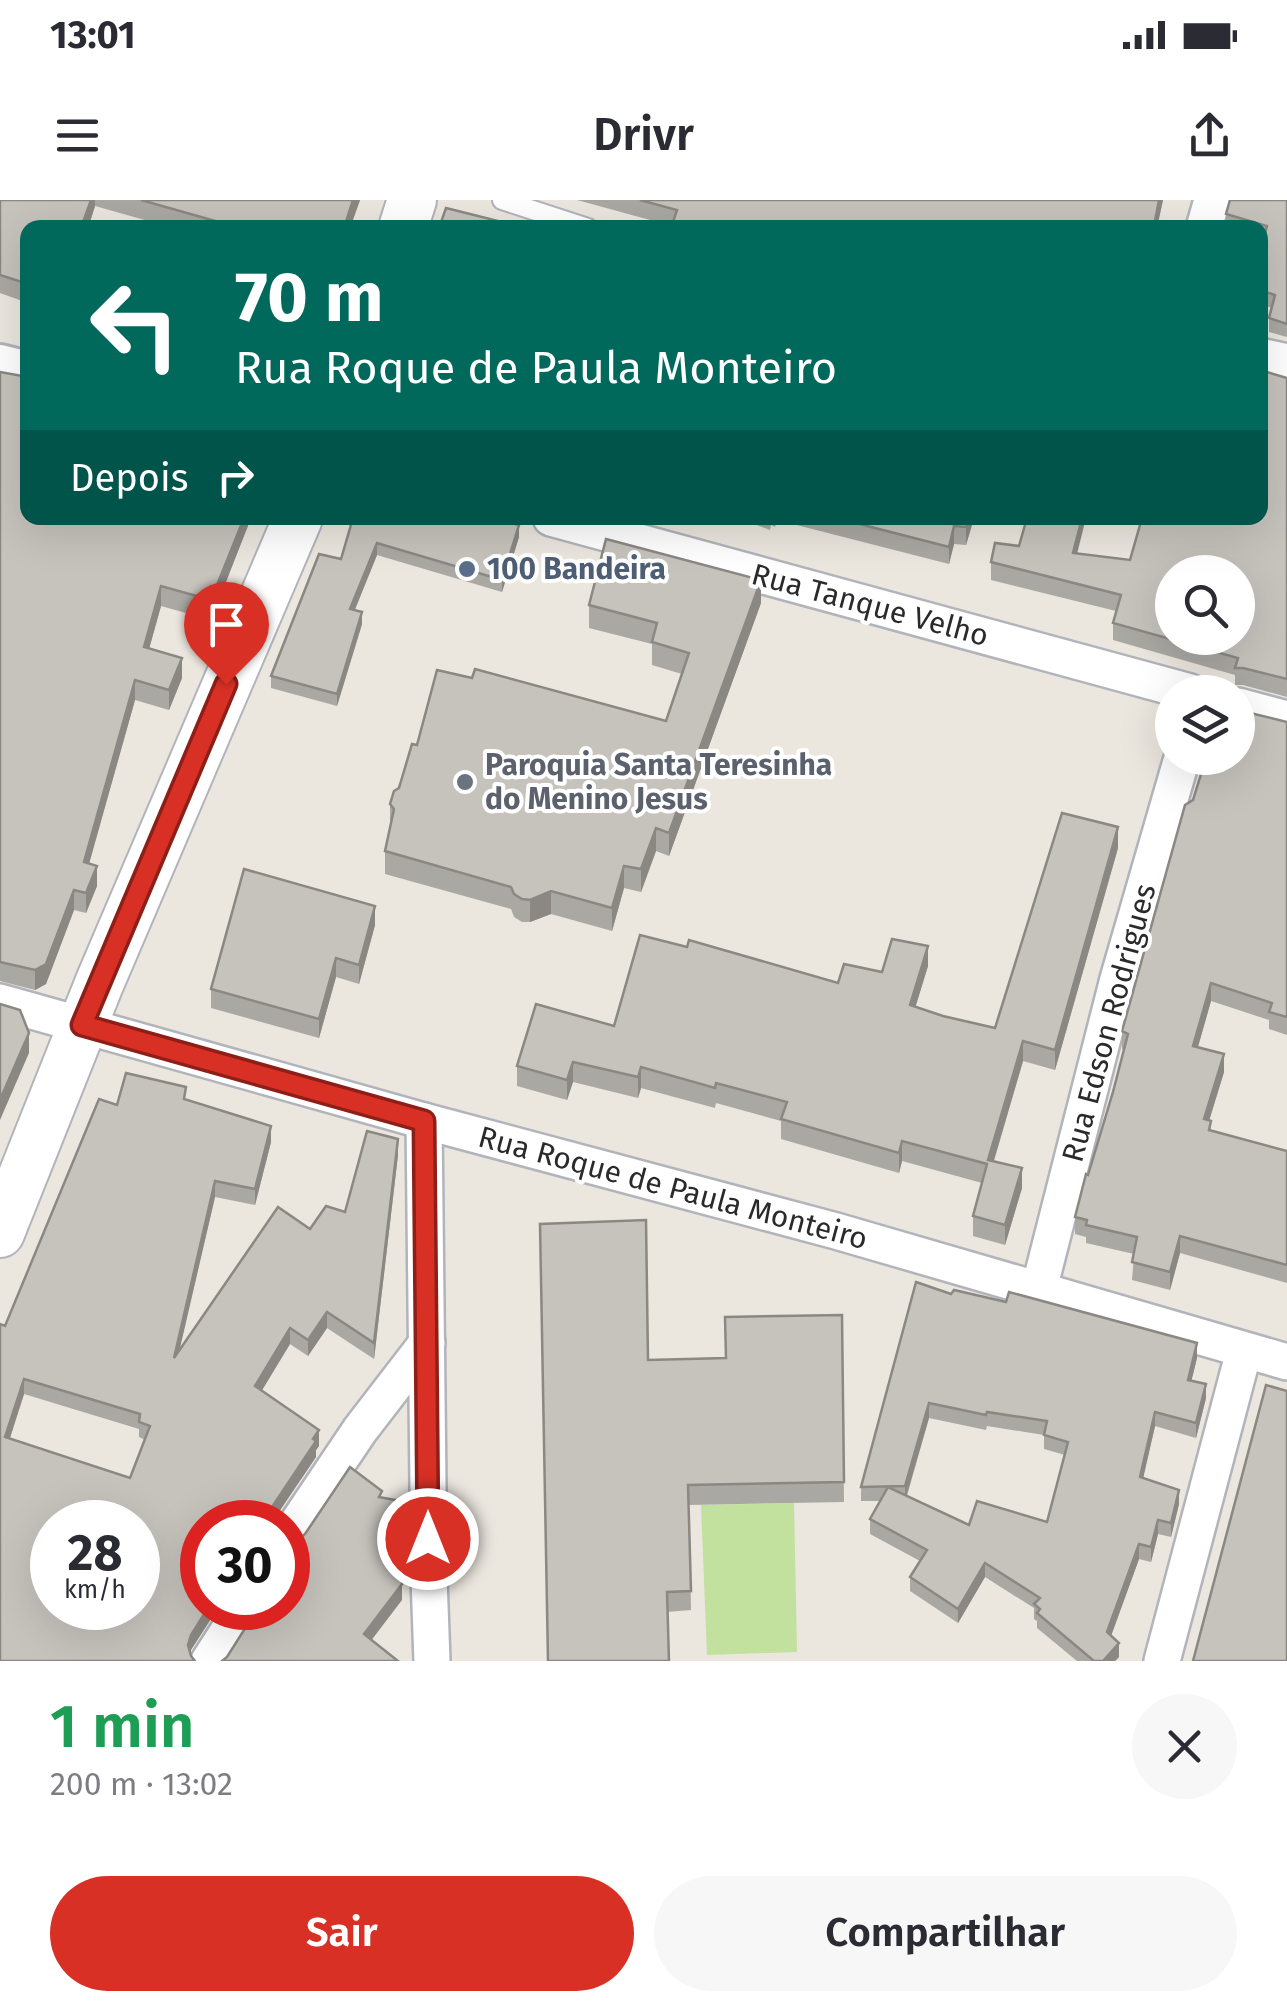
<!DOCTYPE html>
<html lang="pt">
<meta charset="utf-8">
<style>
body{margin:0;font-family:"Fira Sans",sans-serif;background:#f7f7f7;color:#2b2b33;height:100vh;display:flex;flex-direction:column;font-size:38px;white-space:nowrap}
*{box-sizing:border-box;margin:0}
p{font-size:32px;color:#7c7c81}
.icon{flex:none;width:55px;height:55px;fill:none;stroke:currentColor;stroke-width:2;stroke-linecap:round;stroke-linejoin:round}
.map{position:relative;height:1461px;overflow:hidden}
.drawer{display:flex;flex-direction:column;background:#fff;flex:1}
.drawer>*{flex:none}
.hud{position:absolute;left:20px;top:20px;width:1248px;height:305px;border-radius:20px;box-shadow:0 10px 40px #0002;background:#00695c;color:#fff;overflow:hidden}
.fabs{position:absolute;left:1155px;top:355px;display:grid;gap:20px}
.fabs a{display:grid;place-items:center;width:100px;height:100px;border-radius:50%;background:#fff;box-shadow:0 10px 40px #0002;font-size:50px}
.speed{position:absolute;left:30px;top:1300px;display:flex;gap:20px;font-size:50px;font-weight:700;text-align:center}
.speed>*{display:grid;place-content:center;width:130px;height:130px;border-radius:50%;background:#fff;box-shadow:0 10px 40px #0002;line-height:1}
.speed small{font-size:25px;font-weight:400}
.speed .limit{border:15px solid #d22;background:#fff;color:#111}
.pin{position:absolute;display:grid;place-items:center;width:85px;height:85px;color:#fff;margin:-102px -42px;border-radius:50% 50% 50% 0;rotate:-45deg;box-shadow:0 0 10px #0007}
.pin .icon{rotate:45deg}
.me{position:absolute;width:110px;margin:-55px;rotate:0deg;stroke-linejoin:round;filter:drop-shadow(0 0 8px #0008)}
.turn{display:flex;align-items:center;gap:35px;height:210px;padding:0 50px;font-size:45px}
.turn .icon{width:130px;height:130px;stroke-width:2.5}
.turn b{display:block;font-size:70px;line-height:85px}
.then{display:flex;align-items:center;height:95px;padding:0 50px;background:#0003;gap:20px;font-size:38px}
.round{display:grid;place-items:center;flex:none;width:105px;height:105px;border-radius:52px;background:#f7f7f7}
.head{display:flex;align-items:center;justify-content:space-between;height:170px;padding:0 50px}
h1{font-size:60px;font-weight:600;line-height:75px;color:#1e9e55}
.primary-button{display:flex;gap:20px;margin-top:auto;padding:20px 50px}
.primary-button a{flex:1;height:115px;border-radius:60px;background:#d93025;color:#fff;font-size:40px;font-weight:600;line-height:115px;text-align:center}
.primary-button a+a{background:#f7f7f7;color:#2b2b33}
.status{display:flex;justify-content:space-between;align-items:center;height:70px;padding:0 50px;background:#fff;direction:ltr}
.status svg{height:28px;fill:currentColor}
header{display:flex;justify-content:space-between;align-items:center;height:130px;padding:0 50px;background:#fff;font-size:45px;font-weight:600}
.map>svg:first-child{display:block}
.pitch{fill:#c2e19e}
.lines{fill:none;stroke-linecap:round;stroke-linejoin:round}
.service-casing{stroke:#b2b4bc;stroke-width:22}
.minor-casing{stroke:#b2b4bc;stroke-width:40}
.tertiary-casing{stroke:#b2b4bc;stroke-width:48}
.secondary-casing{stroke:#b2b4bc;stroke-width:52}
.service{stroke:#fff;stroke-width:18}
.minor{stroke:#fff;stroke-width:35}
.tertiary{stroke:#fff;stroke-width:42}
.secondary{stroke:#fff;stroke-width:48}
.wall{fill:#aaa8a3;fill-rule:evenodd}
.shaded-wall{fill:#8b8884}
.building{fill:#c6c3bd;stroke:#8b8884;stroke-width:2.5;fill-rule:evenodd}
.route-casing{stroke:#8d1f18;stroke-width:25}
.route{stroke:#d93025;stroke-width:18}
.service-dot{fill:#5c6f8a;stroke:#fff;stroke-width:4}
.worship-dot{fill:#6b7280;stroke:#fff;stroke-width:4}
.labels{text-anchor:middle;stroke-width:8;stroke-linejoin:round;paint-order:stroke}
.service-label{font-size:30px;font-weight:bold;fill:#4e5e75;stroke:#fff;text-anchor:start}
.street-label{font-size:30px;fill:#2a2a2a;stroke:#fff}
.worship-label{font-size:30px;font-weight:bold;fill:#5b616d;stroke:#fff;text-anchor:start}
</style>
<div class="status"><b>13:01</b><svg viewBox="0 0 49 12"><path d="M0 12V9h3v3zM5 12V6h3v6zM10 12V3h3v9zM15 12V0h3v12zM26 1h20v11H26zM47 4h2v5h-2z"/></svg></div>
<header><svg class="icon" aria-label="menu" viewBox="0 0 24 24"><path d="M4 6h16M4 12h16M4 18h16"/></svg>Drivr<svg class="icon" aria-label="share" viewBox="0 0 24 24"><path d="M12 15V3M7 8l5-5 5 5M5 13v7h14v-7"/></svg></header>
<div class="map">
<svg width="1287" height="1461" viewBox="0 0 1287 1461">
<rect width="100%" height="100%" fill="#ebe6de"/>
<polygon class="pitch" points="794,1303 797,1452 707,1455 701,1305"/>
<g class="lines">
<defs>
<polyline id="service" points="502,0 588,28"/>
<g id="minor">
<polyline points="1204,28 1212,0"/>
<polyline points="1260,156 1287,162"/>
<polyline points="551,318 1190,492"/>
<polyline points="1238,506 1287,519"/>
<polyline points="0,802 424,921 836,1031 1287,1162"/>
<polyline points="424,921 429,1378 432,1461"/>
<polyline points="1039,1089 1118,779 1182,558"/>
<polyline points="288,1337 360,1230 427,1143"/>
<polyline points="209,1461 243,1408"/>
<polyline points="1162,1461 1244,1151"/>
</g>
<polyline id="tertiary" points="0,166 28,173"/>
<g id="secondary">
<polyline points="403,28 412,0"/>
<polyline points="0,1033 99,784 298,318"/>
</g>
</defs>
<use href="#service" class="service-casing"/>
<use href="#minor" class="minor-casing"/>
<use href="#tertiary" class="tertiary-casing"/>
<use href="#secondary" class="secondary-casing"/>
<use href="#service" class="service"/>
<use href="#minor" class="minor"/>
<use href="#tertiary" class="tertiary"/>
<use href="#secondary" class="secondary"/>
</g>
<g class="wall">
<polygon points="0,0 360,0 350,28 173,28 95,6 88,28 28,28 28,103 0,93"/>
<polygon points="577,0 1163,0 1157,27 672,26"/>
<polygon points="1287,0 1287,137 1269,132 1269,118 1272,108 1260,104 1260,53 1264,39 1260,38 1260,28 1226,28 1226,14"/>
<polygon points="0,172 251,318 211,420 161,406 149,449 182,478 169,510 135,500 89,663 97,686 86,713 74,710 46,784 35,790 0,781"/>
<polygon points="1287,178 1287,497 1243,485 1235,485 1235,475 1113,440 1113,423 1116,411 991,380 991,362 1019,346 1130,360"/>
<polygon points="353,318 519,337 502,392 377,355 355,410 362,424 337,506 271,488 271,476 341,359"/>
<polygon points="738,318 974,318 966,345 954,344 949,364 777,320 775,327 771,325 770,330"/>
<polygon points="761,403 669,656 656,651 641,692 624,688 612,731 551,714 530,722 522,722 514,717 511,709 385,674 385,651 390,626 390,604 417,545 666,521 682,474 652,465 652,444 589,428 589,405"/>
<polygon points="1282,522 1287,522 1287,835 1269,829 1269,820 1211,801 1198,847 1224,872 1209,921 1211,931 1287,951 1287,1083 1180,1053 1170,1090 1132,1080 1134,1054 1086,1043 1086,1037 1075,1034 1075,1017 1088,975 1124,850 1122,849 1122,831 1193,600"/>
<polygon points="1118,648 1055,870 1023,861 994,961 1022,988 1005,1045 973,1036 973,1016 982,983 902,961 899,973 781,939 781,921 716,903 715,908 641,888 638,898 573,882 567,900 517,886 517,866 614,826 838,783 882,772 928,766 915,807 943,816 995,828"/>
<polygon points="375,725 359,784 336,777 319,838 211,808 211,789"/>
<path d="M 186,900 L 271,942 L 255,1005 L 215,997 L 179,1150 L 310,1029 L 345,1012 L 398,955 L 374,1159 L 327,1128 L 308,1156 L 290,1144 L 261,1191 L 319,1246 L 316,1250 L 316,1257 L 272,1322 L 202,1322 L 190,1453 L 0,1461 L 5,1126 L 117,905 ZM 24,1194 L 139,1229 L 139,1237 L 145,1240 L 130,1278 L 10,1238 Z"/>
<path d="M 951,1094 L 1197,1158 L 1191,1181 L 1206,1198 L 1196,1238 L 1155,1226 L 1143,1278 L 1179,1304 L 1171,1337 L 1158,1334 L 1151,1362 L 1139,1359 L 1111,1436 L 1119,1457 L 1115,1461 L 1077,1461 L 1037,1428 L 1037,1421 L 1034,1419 L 1034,1408 L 985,1377 L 958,1423 L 910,1391 L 910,1377 L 920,1361 L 870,1334 L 870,1319 L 880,1301 L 861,1301 L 861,1287 ZM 929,1218 L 986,1230 L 987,1226 L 1044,1235 L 1044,1249 L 1065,1255 L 1047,1322 L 969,1325 L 907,1296 Z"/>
<polygon points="842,1115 844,1302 689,1305 691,1410 667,1412 648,1160 726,1158"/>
</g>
<g class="shaded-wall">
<polygon points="91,0 95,0 95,6 88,28 81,28"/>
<polygon points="353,0 360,0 350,28 344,28"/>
<polygon points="1159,0 1163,0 1157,28 1154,28"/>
<polygon points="244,318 251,318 211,420 211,400"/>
<polygon points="969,318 974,318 966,345 966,327"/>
<polygon points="1082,318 1086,318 1073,370 1073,353"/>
<polygon points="519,325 519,337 502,392 502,380"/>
<polygon points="954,326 954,344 949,364 949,347"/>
<polygon points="377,343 377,355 350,421 350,409"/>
<polygon points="761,380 761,403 669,656 669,633"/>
<polygon points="161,386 161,406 144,467 144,447"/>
<polygon points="362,412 362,424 337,506 337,494"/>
<polygon points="182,458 182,478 169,510 169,490"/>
<polygon points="135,480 135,500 84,682 84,662"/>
<polygon points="1118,627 1118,648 1055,870 1055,850"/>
<polygon points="656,628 656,651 641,692 641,669"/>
<polygon points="97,666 97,686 86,713 86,693"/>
<polygon points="624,666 624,688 612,731 612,708"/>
<polygon points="74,690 74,710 46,784 35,790 35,770"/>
<polygon points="551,691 551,714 530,722 530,700"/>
<polygon points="375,706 375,725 359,784 359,765"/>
<polygon points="928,746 928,766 910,825 910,805"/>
<polygon points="336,758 336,777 319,838 319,819"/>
<polygon points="1211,783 1211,801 1193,864 1193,846"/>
<polygon points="29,833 29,853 0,920 0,900"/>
<polygon points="1023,841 1023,861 988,980 988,960"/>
<polygon points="1224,854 1224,872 1204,937 1204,919"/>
<polygon points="573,862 573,882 567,900 567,880"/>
<polygon points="641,867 641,888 638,898 638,877"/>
<polygon points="271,926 271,942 255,1005 255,989"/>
<polygon points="398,939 398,955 374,1159 374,1143"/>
<polygon points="902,941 902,961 899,973 899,953"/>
<polygon points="1022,968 1022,988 1005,1045 1005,1025"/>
<polygon points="215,981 215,997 174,1174 174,1158"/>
<polygon points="1180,1036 1180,1053 1170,1090 1170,1072"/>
<polygon points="327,1112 327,1128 308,1156 308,1140"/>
<polygon points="290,1128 290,1144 255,1202 255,1186"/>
<polygon points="1197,1143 1197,1158 1188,1195 1188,1180"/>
<polygon points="24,1179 24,1194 5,1253 5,1237"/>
<polygon points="1206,1184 1206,1198 1196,1238 1196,1223"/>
<polygon points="929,1203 929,1218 905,1300 905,1286"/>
<polygon points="1155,1212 1155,1226 1140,1292 1140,1277"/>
<polygon points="319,1230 319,1246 316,1250 316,1257 272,1322 267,1322 270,1310"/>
<polygon points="1179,1290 1179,1304 1171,1337 1171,1323"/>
<polygon points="1158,1320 1158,1334 1151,1362 1151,1347"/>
<polygon points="1139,1344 1139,1359 1107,1447 1107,1432"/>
<polygon points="985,1363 985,1377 958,1423 958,1409"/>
<polygon points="402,1384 402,1400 364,1450 364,1434"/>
<polygon points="208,1408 218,1408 191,1450 188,1461 188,1445 191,1435"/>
<polygon points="1119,1443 1119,1457 1115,1461 1103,1461"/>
</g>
<g class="building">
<polygon points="0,0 91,0 81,28 28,28 28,84 0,75"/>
<polygon points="141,0 353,0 344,28 240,28"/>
<polygon points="640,0 1159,0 1154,26 1159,27 671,28 677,10"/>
<polygon points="1230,0 1287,0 1287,124 1269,118 1275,95 1260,90 1260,53 1267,26 1226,14"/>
<polygon points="446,8 522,27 439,28"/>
<path d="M 1260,170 L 1287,178 L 1287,479 L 1243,468 L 1235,468 L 1238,458 L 1113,423 L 1121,395 L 991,362 L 995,343 L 1019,346 L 1027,318 L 1082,318 L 1073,353 L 1130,360 L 1142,318 L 1260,318 ZM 1172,372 L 1238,372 L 1238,438 L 1172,438 Z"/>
<polygon points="0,172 28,177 28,318 244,318 211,400 161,386 144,447 182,458 169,490 135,480 84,662 97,666 86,693 74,690 46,764 35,770 0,762"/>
<polygon points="353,318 494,318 519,325 502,380 377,343 350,409 362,412 337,494 271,476 319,354 341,359"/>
<polygon points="836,318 969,318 966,327 954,326 949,347"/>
<polygon points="606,339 761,380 669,633 656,628 641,669 624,666 612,708 551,691 530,700 522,699 514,694 511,687 385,651 394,609 390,604 394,591 399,588 412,544 417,545 437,470 472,478 475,469 666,521 689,453 652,442 657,423 589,405"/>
<polygon points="1238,510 1287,522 1287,817 1269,812 1272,803 1211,783 1193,846 1224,854 1204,919 1211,921 1209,930 1287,951 1287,1065 1180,1036 1170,1072 1132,1062 1137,1037 1086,1025 1087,1020 1075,1017 1086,974 1088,975 1113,892 1128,834 1122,831 1185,605 1193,600 1206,558 1238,558"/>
<polygon points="1062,613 1118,627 1055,850 1023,841 988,960 1022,968 1005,1025 973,1016 987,964 902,941 899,953 781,919 787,902 716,883 715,888 641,867 638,877 573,862 567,880 517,866 536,804 614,826 640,735 687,747 689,740 838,783 844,764 882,772 892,739 928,746 910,805 943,816 995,828"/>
<polygon points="244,669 375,706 359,765 336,758 319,819 211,789"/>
<polygon points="0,804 20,810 29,833 0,900"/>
<path d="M 126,873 L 186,887 L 184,899 L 271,926 L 255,989 L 215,981 L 174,1158 L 278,1007 L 310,1029 L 326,1006 L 345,1012 L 367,931 L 398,939 L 374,1143 L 327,1112 L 308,1140 L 290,1128 L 255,1186 L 319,1230 L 313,1239 L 316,1241 L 270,1310 L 267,1322 L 202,1322 L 202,1408 L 208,1408 L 191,1435 L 188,1445 L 191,1456 L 195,1461 L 0,1461 L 0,1124 L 5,1126 L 99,899 L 117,905 ZM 24,1179 L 140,1214 L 139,1222 L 150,1226 L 130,1278 L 5,1237 ZM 52,1322 L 138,1322 L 138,1408 L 52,1408 Z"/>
<polygon points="646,1020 648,1160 726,1158 725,1117 842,1115 844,1282 688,1285 691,1391 667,1392 669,1461 548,1461 540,1024"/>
<polygon points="916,1082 951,1094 954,1090 1006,1102 1009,1092 1197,1143 1188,1180 1206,1184 1196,1223 1155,1212 1140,1277 1179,1290 1171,1323 1158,1320 1151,1347 1139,1344 1107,1432 1119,1443 1103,1461 1094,1461 1037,1413 1040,1409 1034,1404 1040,1398 985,1363 958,1409 910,1377 927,1350 870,1319 888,1287 969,1325 977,1301 1047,1322 1068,1242 1044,1235 1047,1221 987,1212 986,1215 929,1203 905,1286 861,1287"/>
<polygon points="1266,1185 1287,1191 1287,1461 1193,1461"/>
<polygon points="350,1267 382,1291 379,1297 401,1301 402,1384 364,1434 398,1461 222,1461 227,1457 258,1408 288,1408 288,1342 298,1340 305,1334"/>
</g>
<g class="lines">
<defs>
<polyline id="route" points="226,484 82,825 424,921 428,1339"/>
</defs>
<use href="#route" class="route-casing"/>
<use href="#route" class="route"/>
</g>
<circle class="service-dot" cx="467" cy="369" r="10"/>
<circle class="worship-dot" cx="465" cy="582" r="10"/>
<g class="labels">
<g class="service-label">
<text x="487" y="379">100 Bandeira</text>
</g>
<g class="street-label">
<text transform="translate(870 405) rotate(15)" y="10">Rua Tanque Velho</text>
<text transform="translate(1109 823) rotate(-75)" y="10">Rua Edson Rodrigues</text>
<text transform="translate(673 988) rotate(15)" y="10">Rua Roque de Paula Monteiro</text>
</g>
<g class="worship-label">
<text x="485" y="575">Paroquia Santa Teresinha<tspan x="485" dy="34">do Menino Jesus</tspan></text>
</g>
</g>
</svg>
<div class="fabs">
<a><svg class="icon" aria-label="search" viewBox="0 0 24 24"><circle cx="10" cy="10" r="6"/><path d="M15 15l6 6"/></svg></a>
<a><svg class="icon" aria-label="layers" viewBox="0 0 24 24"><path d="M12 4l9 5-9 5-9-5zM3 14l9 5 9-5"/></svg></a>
</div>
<div class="speed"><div>28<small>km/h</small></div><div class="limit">30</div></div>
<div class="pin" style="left:226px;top:484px;background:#d93025"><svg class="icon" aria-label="arrive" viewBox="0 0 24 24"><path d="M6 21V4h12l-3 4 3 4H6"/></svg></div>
<svg class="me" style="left:428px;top:1339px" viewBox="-20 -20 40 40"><circle r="17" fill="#d93025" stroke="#fff" stroke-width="3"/><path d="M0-11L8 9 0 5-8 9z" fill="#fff"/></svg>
<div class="hud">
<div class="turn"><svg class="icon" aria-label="left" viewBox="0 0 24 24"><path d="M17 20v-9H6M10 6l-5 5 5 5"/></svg><div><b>70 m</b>Rua Roque de Paula Monteiro</div></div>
<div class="then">Depois<svg class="icon" aria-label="right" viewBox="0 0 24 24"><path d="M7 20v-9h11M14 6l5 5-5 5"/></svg></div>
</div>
</div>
<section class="drawer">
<div class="head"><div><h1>1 min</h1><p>200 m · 13:02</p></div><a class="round"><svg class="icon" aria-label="close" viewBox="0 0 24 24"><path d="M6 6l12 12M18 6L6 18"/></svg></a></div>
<div class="primary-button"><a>Sair</a><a>Compartilhar</a></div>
</section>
